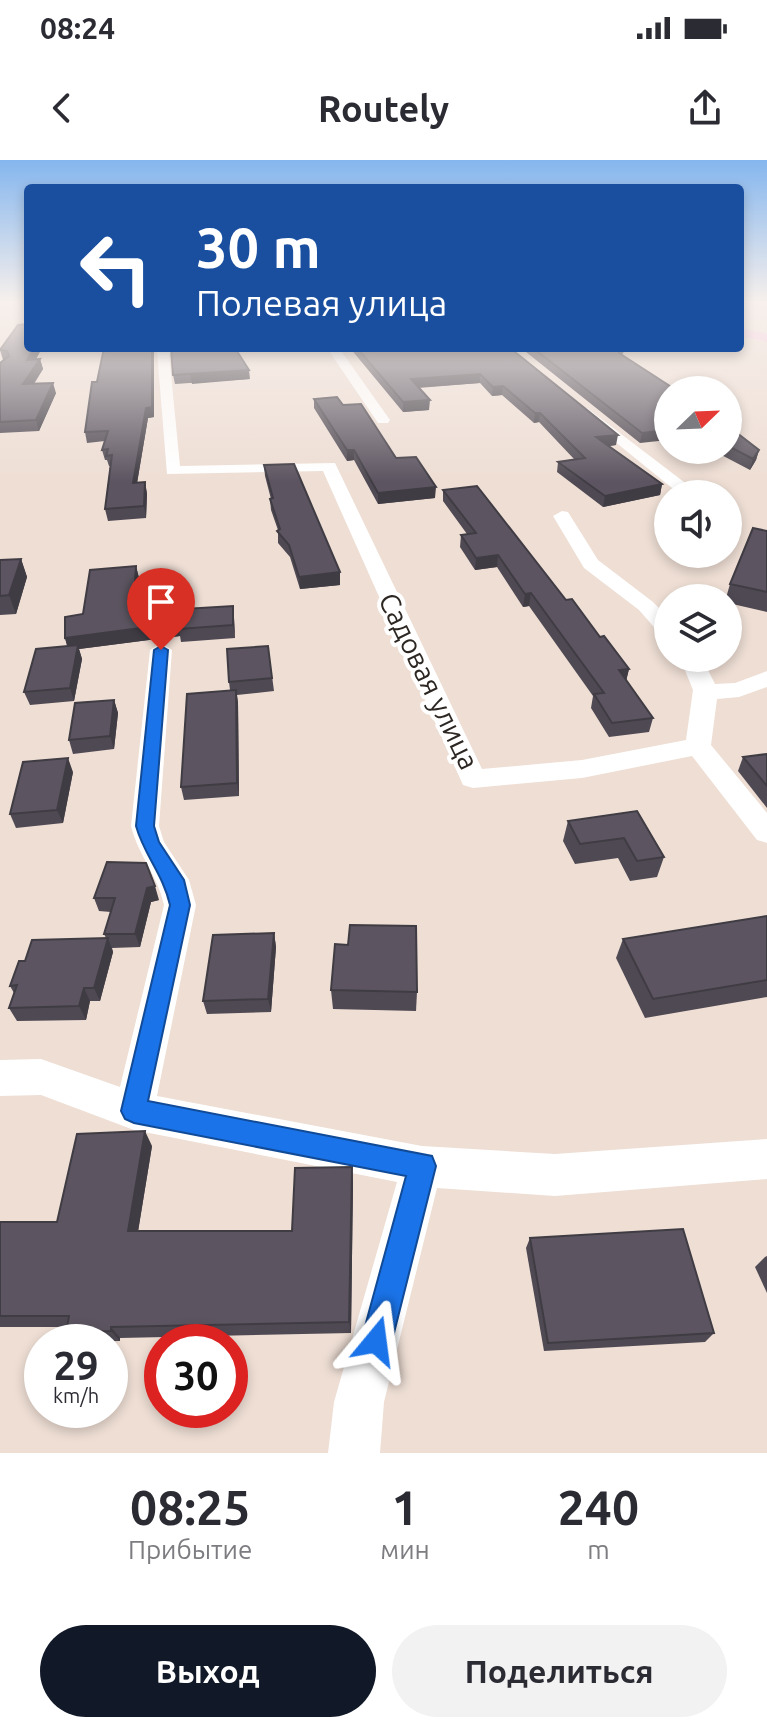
<!DOCTYPE html>
<html lang="ru">
<meta charset="utf-8">
<style>
body{margin:0;font-family:Ubuntu,sans-serif;background:#f2f2f3;color:#2b2b33;height:100vh;display:flex;flex-direction:column;font-size:30px;white-space:nowrap}
*{box-sizing:border-box;margin:0}
p{font-size:26px;color:#7c7c81}
.icon{flex:none;width:44px;height:44px;fill:none;stroke:currentColor;stroke-width:2;stroke-linecap:round;stroke-linejoin:round}
.map{position:relative;height:1293px;overflow:hidden}
.details{display:flex;flex-direction:column;background:#fff;flex:1}
.details>*{flex:none}
.hud{position:absolute;left:24px;top:24px;width:720px;height:168px;border-radius:8px;box-shadow:0 4px 12px #0003;background:#1a4fa0;color:#fff;overflow:hidden}
.needle{width:52px;rotate:67deg}
.buttons{position:absolute;left:654px;top:216px;display:grid;gap:16px}
.buttons a{display:grid;place-items:center;width:88px;height:88px;border-radius:50%;background:#fff;box-shadow:0 4px 12px #0003;font-size:40px}
.speed{position:absolute;left:24px;top:1164px;display:flex;gap:16px;font-size:40px;font-weight:700;text-align:center}
.speed>*{display:grid;place-content:center;width:104px;height:104px;border-radius:50%;background:#fff;box-shadow:0 4px 12px #0003;line-height:1}
.speed small{font-size:20px;font-weight:400}
.speed .limit{border:12px solid #d22;background:#fff;color:#111}
.pin{position:absolute;display:grid;place-items:center;width:68px;height:68px;color:#fff;margin:-82px -34px;border-radius:50% 50% 50% 0;rotate:-45deg;box-shadow:0 0 8px #0007}
.pin .icon{rotate:45deg}
.me{position:absolute;width:88px;margin:-44px;rotate:16deg;stroke-linejoin:round;filter:drop-shadow(0 0 6px #0008)}
.turn{display:flex;align-items:center;gap:28px;height:168px;padding:0 40px;font-size:36px}
.turn .icon{width:104px;height:104px;stroke-width:2.5}
.turn b{display:block;font-size:56px;line-height:68px}
.eta{display:flex;justify-content:space-evenly;align-items:center;height:136px;text-align:center}
.eta b{font-size:48px;font-weight:600;line-height:56px}
.primary-button{display:flex;gap:16px;margin-top:auto;padding:16px 40px}
.primary-button a{flex:1;height:92px;border-radius:48px;background:#111827;color:#fff;font-size:32px;font-weight:600;line-height:92px;text-align:center}
.primary-button a+a{background:#f2f2f3;color:#2b2b33}
.status{display:flex;justify-content:space-between;align-items:center;height:56px;padding:0 40px;background:#fff;direction:ltr}
.status svg{height:22px;fill:currentColor}
header{display:flex;justify-content:space-between;align-items:center;height:104px;padding:0 40px;background:#fff;font-size:36px;font-weight:600}
.map>svg:first-child{display:block}
.lines{fill:none;stroke-linecap:round;stroke-linejoin:round}
.minor{fill:#fff;fill-rule:evenodd}
.major{fill:#f8bfe2;fill-rule:evenodd}
.wall{fill:#4f4953}
.shaded-wall{fill:#403c44}
.building{fill:#5c5561;stroke:#403c44;stroke-width:2}
.route{fill:#1a73e8;stroke:#114b97;stroke-width:2}
.labels{text-anchor:middle;stroke-width:8;stroke-linejoin:round;paint-order:stroke}
.street-label{font-size:28px;fill:#2d2723;stroke:#fff}
</style>
<div class="status"><b>08:24</b><svg viewBox="0 0 49 12"><path d="M0 12V9h3v3zM5 12V6h3v6zM10 12V3h3v9zM15 12V0h3v12zM26 1h20v11H26zM47 4h2v5h-2z"/></svg></div>
<header><svg class="icon" aria-label="back" viewBox="0 0 24 24"><path d="M15 5l-7 7 7 7"/></svg>Routely<svg class="icon" aria-label="share" viewBox="0 0 24 24"><path d="M12 15V3M7 8l5-5 5 5M5 13v7h14v-7"/></svg></header>
<div class="map">
<svg width="767" height="1293" viewBox="0 0 767 1293">
<rect width="100%" height="100%" fill="#eeded4"/>
<g class="lines">
<g class="minor">
<polygon points="161,188 198,188 169,194 180,306 335,303 482,609 582,600 686,580 693,530 680,498 702,498 715,524 735,523 767,511 767,527 739,537 717,539 711,585 767,653 767,683 757,680 692,596 582,618 473,628 463,625 323,311 167,314 157,191"/>
<polygon points="327,188 339,188 390,260 388,263 378,263"/>
<polygon points="587,248 684,322 686,325 684,328 672,328 582,255 582,249"/>
<polygon points="562,351 568,352 598,400 653,442 668,457 668,475 660,474 639,450 584,408 553,356"/>
<path d="M 161,483 L 172,490 L 159,666 L 164,682 L 189,720 L 196,745 L 157,936 L 422,986 L 555,994 L 767,979 L 767,1019 L 555,1036 L 437,1028 L 384,1242 L 380,1293 L 328,1293 L 334,1242 L 397,1022 L 134,970 L 41,935 L 0,936 L 0,900 L 41,899 L 120,927 L 164,745 C 158,716 138,695 131,666 L 150,490 Z"/>
</g>
<polygon class="major" points="740,168 767,174 767,182 740,176"/>
</g>
<g class="wall">
<polygon points="28,188 42,188 36,199 40,199 43,209 34,224 56,233 39,271 0,273 0,203 3,200 0,190"/>
<polygon points="104,188 158,188 154,191 154,257 148,258 137,323 145,322 147,334 146,358 108,361 105,349 110,306 109,306 107,300 105,300 102,290 105,281 87,283 85,272"/>
<polygon points="350,188 510,188 616,285 609,286 662,324 660,335 603,347 557,312 558,302 574,299 539,262 534,263 502,235 492,236 480,223 418,228 429,250 403,252"/>
<polygon points="521,188 626,188 622,195 676,230 640,283"/>
<polygon points="184,189 250,219 175,224 173,215"/>
<polygon points="314,239 343,245 435,338 378,344 354,300 347,301 314,248"/>
<polygon points="728,266 759,290 756,300 750,310 712,290 728,290"/>
<polygon points="264,305 340,412 340,425 300,429 290,397 278,383 278,370 271,350 270,339 271,339 265,316"/>
<polygon points="443,330 566,440 629,509 626,520 653,558 649,572 609,577 591,548 593,536 529,446 523,447 497,407 475,410 460,387 461,375 467,374 443,341"/>
<polygon points="767,371 767,452 728,443 728,438 726,438 730,424"/>
<polygon points="21,399 27,417 16,454 0,455 0,400"/>
<polygon points="136,406 139,418 138,436 151,438 186,449 234,458 235,478 181,482 180,476 79,489 82,499 74,541 30,545 24,532 67,486 65,478 83,454"/>
<polygon points="268,486 274,531 237,535 238,543 239,636 184,640 181,627 230,530 229,522"/>
<polygon points="114,540 118,553 114,589 73,594 69,580"/>
<polygon points="767,594 767,648 738,611 743,597"/>
<polygon points="73,612 63,663 16,668 10,654"/>
<polygon points="637,651 664,697 657,717 630,721 618,698 575,704 563,681 568,661"/>
<polygon points="94,738 159,740 151,742 140,787 112,788 113,792 100,841 90,841 86,860 17,861 9,848 14,833 10,826 25,801 106,778 104,774 111,752 99,751"/>
<polygon points="767,756 767,837 645,858 616,798 623,779"/>
<polygon points="274,773 276,787 271,852 207,854 203,841"/>
<polygon points="331,830 417,832 416,851 333,849"/>
<polygon points="152,986 138,1071 292,1071 352,1007 353,1021 351,1173 120,1178 120,1181 75,1182 66,1173 67,1167 0,1167 0,1062 57,1062"/>
<polygon points="530,1078 714,1173 705,1182 544,1191 526,1088"/>
<polygon points="767,1096 767,1133 755,1107 765,1097"/>
</g>
<g class="shaded-wall">
<polygon points="34,188 42,188 30,210 27,200"/>
<polygon points="152,188 158,188 154,191 154,257 148,258 135,335 133,323 146,248"/>
<polygon points="40,199 43,209 26,235 23,224"/>
<polygon points="249,210 250,219 192,224 190,214"/>
<polygon points="480,214 480,223 410,228 411,219"/>
<polygon points="53,223 56,233 39,271 36,260"/>
<polygon points="503,226 502,235 492,236 493,227"/>
<polygon points="430,240 429,250 403,252 403,242"/>
<polygon points="535,253 540,253 539,262 534,263"/>
<polygon points="668,270 668,280 640,283 642,273"/>
<polygon points="618,275 616,285 595,288 596,277"/>
<polygon points="347,290 354,290 354,300 347,301"/>
<polygon points="759,290 756,300 750,310 753,299"/>
<polygon points="145,322 147,334 146,358 144,346"/>
<polygon points="662,324 660,335 603,347 605,336"/>
<polygon points="436,327 435,338 378,344 378,333"/>
<polygon points="498,395 497,407 475,410 476,398"/>
<polygon points="21,399 27,417 16,454 9,435"/>
<polygon points="136,406 139,418 137,449 134,436"/>
<polygon points="340,412 340,425 300,429 299,417"/>
<polygon points="531,433 529,446 523,447 525,434"/>
<polygon points="233,446 234,458 235,478 233,465"/>
<polygon points="179,463 180,476 79,489 82,499 74,541 70,528 69,491 65,478"/>
<polygon points="629,509 626,522 619,510"/>
<polygon points="236,530 238,543 239,636 237,623"/>
<polygon points="114,540 118,553 114,589 110,576"/>
<polygon points="68,598 73,612 63,663 57,650"/>
<polygon points="155,726 159,740 151,742 140,787 135,774 147,728"/>
<polygon points="274,773 276,787 271,852 268,839"/>
<polygon points="108,778 113,792 100,841 94,828"/>
<polygon points="84,828 90,841 86,860 79,846"/>
<polygon points="145,971 152,986 136,1084 128,1071"/>
<polygon points="352,1007 353,1021 351,1173 349,1162"/>
<polygon points="111,1167 120,1178 120,1181 111,1171"/>
</g>
<g class="building">
<polygon points="28,164 28,188 34,188 27,200 40,199 23,224 53,223 36,260 0,262 0,203 9,196 7,191 0,190 18,165"/>
<polygon points="104,188 152,188 152,247 146,248 133,323 145,322 144,346 105,349 112,295 106,296 108,289 102,290 108,271 85,272 92,222 97,222"/>
<polygon points="171,188 183,188 184,189 235,188 249,210 173,215"/>
<polygon points="357,188 510,188 618,275 596,277 662,324 605,336 558,302 585,298 540,253 535,253 503,226 493,227 480,214 411,219 430,240 403,242"/>
<polygon points="533,188 622,188 619,193 676,230 668,230 668,270 642,273"/>
<polygon points="337,237 343,245 361,244 396,298 416,297 436,327 378,333 354,290 347,290 314,239"/>
<polygon points="728,266 759,290 753,299 728,286"/>
<polygon points="294,304 340,412 299,417 289,385 277,371 280,369 270,339 273,338 264,305"/>
<polygon points="477,326 566,440 572,439 600,477 604,476 629,509 619,510 653,558 612,563 594,534 604,533 531,433 525,434 498,395 476,398 461,375 476,373 443,330"/>
<polygon points="753,368 767,371 767,432 730,424"/>
<polygon points="21,399 9,435 0,436 0,400"/>
<polygon points="136,406 134,436 150,434 150,438 184,435 184,449 233,446 233,465 179,469 179,463 65,478 65,457 83,454 90,410"/>
<polygon points="78,485 70,528 24,532 36,489"/>
<polygon points="268,486 272,518 229,522 227,489"/>
<polygon points="236,530 237,623 181,627 187,534"/>
<polygon points="114,540 110,576 69,580 75,543"/>
<polygon points="767,594 767,626 743,597"/>
<polygon points="68,598 57,650 10,654 23,602"/>
<polygon points="637,651 664,697 637,701 624,678 580,684 568,661"/>
<polygon points="107,702 146,703 155,726 147,728 135,774 104,774 115,738 94,738"/>
<polygon points="767,756 767,820 653,839 623,779"/>
<polygon points="350,765 416,766 417,832 331,830 335,784 348,785"/>
<polygon points="274,773 268,839 203,841 213,775"/>
<polygon points="108,778 94,828 84,828 79,846 9,848 17,825 10,826 19,801 25,801 32,780"/>
<polygon points="145,971 128,1071 292,1071 295,1008 352,1007 349,1162 111,1167 111,1171 66,1173 69,1156 0,1156 0,1062 57,1062 77,974"/>
<polygon points="683,1069 714,1173 548,1183 530,1078"/>
</g>
<linearGradient id="sky" x2="0" y2="1"><stop stop-color="#85b6ee"/><stop offset="0.44" stop-color="#f7f0ec"/><stop offset="1" stop-color="#f7f0ec" stop-opacity="0"/></linearGradient>
<rect width="767" height="322" fill="url(#sky)"/>
<path class="route" d="M 161,486 L 168,490 L 154,666 L 159,682 L 184,720 L 190,745 L 148,941 L 432,996 L 436,1006 L 392,1181 L 387,1192 L 376,1196 L 365,1192 L 361,1181 L 406,1016 L 134,963 L 125,959 L 121,951 L 170,745 C 163,714 144,695 136,666 L 154,490 Z"/>
<g class="labels">
<g class="street-label">
<text transform="translate(429 521) rotate(64)" y="10">Садовая улица</text>
</g>
</g>
</svg>
<div class="buttons">
<a><svg class="needle" viewBox="-14 -14 28 28"><path d="M0-13l5 13h-10z" fill="#e53935"/><path d="M0 13l5-13h-10z" fill="#7c7c81"/></svg></a>
<a><svg class="icon" aria-label="sound" viewBox="0 0 24 24"><path d="M4 9h4l5-4v14l-5-4H4zM17 9q2 3 0 6"/></svg></a>
<a><svg class="icon" aria-label="layers" viewBox="0 0 24 24"><path d="M12 4l9 5-9 5-9-5zM3 14l9 5 9-5"/></svg></a>
</div>
<div class="speed"><div>29<small>km/h</small></div><div class="limit">30</div></div>
<div class="pin" style="left:161px;top:490px;background:#d93025"><svg class="icon" aria-label="arrive" viewBox="0 0 24 24"><path d="M6 21V4h12l-3 4 3 4H6"/></svg></div>
<svg class="me" style="left:376px;top:1181px" viewBox="-20 -20 40 40"><path d="M0-17L14 15 0 8-14 15z" fill="#1a73e8" stroke="#fff" stroke-width="4"/></svg>
<div class="hud">
<div class="turn"><svg class="icon" aria-label="left" viewBox="0 0 24 24"><path d="M17 20v-9H6M10 6l-5 5 5 5"/></svg><div><b>30 m</b>Полевая улица</div></div>
</div>
</div>
<section class="details">
<div class="eta">
<div><b>08:25</b><p>Прибытие</p></div>
<div><b>1</b><p>мин</p></div>
<div><b>240</b><p>m</p></div>
</div>
<div class="primary-button"><a>Выход</a><a>Поделиться</a></div>
</section>
